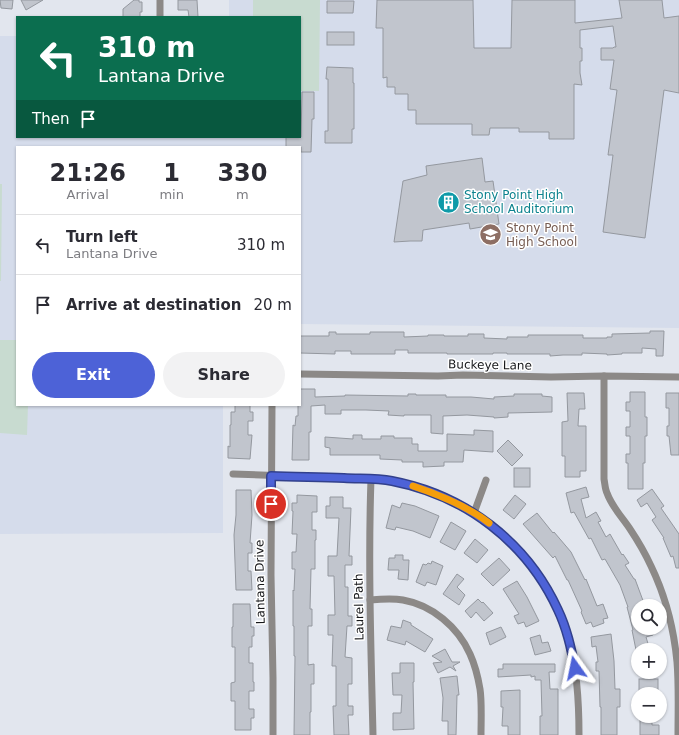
<!DOCTYPE html>
<meta charset="utf-8">
<style>
body{margin:0;font-family:"DejaVu Sans",sans-serif;background:#f2f2f3;color:#2b2b33;height:100vh;display:flex;flex-direction:column;font-size:15px;white-space:nowrap}
*{box-sizing:border-box;margin:0}
p{font-size:13px;color:#7c7c81}
.icon{flex:none;width:22px;height:22px;fill:none;stroke:currentColor;stroke-width:2;stroke-linecap:round;stroke-linejoin:round}
.map{position:relative;flex:1;overflow:hidden}
.side{position:absolute;left:16px;top:146px;width:285px;height:260px;display:flex;flex-direction:column;background:#fff;border-radius:0px;box-shadow:0 1px 3px #0004}
.side>*{flex:none}
.hud{position:absolute;left:16px;top:16px;width:285px;height:122px;border-radius:0px;box-shadow:0 1px 3px #0004;background:#0b6e4f;color:#fff;overflow:hidden}
.fabs{position:absolute;left:631px;top:599px;display:grid;gap:8px}
.fabs a{display:grid;place-items:center;width:36px;height:36px;border-radius:50%;background:#fff;box-shadow:0 1px 3px #0004;font-size:20px}
.pin{position:absolute;display:grid;place-items:center;width:34px;height:34px;color:#fff;margin:-17px;border:2px solid #fff;border-radius:50%;box-shadow:0 1px 4px #0007}
.me{position:absolute;width:44px;margin:-22px;rotate:348deg;stroke-linejoin:round;filter:drop-shadow(0 0 3px #0008)}
.turn{display:flex;align-items:center;gap:14px;height:84px;padding:0 16px;font-size:18px}
.turn .icon{width:52px;height:52px;stroke-width:2.5}
.turn b{display:block;font-size:28px;line-height:34px}
.then{display:flex;align-items:center;height:38px;padding:0 16px;background:#0003;gap:8px;font-size:15px}
.eta{display:flex;justify-content:space-evenly;align-items:center;height:68px;text-align:center}
.eta b{font-size:24px;font-weight:700;line-height:28px}
.action{display:flex;gap:8px;margin-top:auto;padding:8px 16px}
.action a{flex:1;height:46px;border-radius:24px;background:#4d62d7;color:#fff;font-size:16px;font-weight:700;line-height:46px;text-align:center}
.action a+a{background:#f2f2f3;color:#2b2b33}
ul{padding:0;list-style:none}
li{display:flex;align-items:center;gap:12px;height:60px;padding:0 16px;border-top:1px solid #e1e1e2}
li div{flex:1}
li b{display:block;font-size:15px}
li em{font-style:normal}
.map>svg:first-child{display:block}
.built{fill:#d5dceb}
.green{fill:#c8dbd0}
.building{fill:#c1c5cd;stroke:#94989f}
.lines{fill:none;stroke-linecap:round;stroke-linejoin:round}
.minor{stroke:#8c8987;stroke-width:7}
.route-casing{stroke:#32408c;stroke-width:10}
.route{stroke:#4d62d7;stroke-width:7}
.slow{stroke:#f59e0b;stroke-width:7}
.labels{text-anchor:middle;stroke-width:3;stroke-linejoin:round;paint-order:stroke}
.culture-label{font-size:12px;fill:#0d838f;stroke:#fff;text-anchor:start}
.education-label{font-size:12px;fill:#785e54;stroke:#fff;text-anchor:start}
.street-label{font-size:12px;fill:#151619;stroke:#fff}
</style>
<div class="map">
<svg width="679" height="735" viewBox="0 0 679 735">
<rect width="100%" height="100%" fill="#e2e6ee"/>
<polygon class="built" points="229,0 679,0 679,328 300,324 300,147 17,147 17,405 223,405 223,533 0,534 0,36 17,36 17,137 300,137 300,17 229,17"/>
<g class="green">
<polygon points="253,0 320,0 319,91 300,91 300,17 253,17"/>
<polygon points="0,184 2,184 1,281 0,281"/>
<polygon points="0,340 17,340 17,405 28,405 27,435 0,433"/>
</g>
<g class="building">
<polygon points="0,0 13,0 12,9 1,8"/>
<polygon points="21,0 43,0 26,10"/>
<polygon points="134,0 139,0 139,2 142,2 142,12 140,12 140,17 123,17 123,9"/>
<polygon points="178,0 197,0 198,17 189,17 188,10 178,10"/>
<polygon points="377,0 473,0 474,48 511,48 512,0 575,0 575,23 622,18 619,0 662,0 664,18 679,16 679,93 664,90 645,238 603,232 613,155 608,155 617,90 610,89 614,60 601,60 601,48 613,48 614,47 616,47 613,26 580,30 580,48 582,48 582,61 580,61 580,73 582,85 574,84 574,139 549,139 549,132 519,132 519,128 490,128 489,135 472,135 472,124 416,124 416,110 408,110 408,94 395,94 395,87 387,87 387,77 383,78 383,28 376,28"/>
<polygon points="327,1 354,1 353,13 327,13"/>
<rect x="327" y="32" width="27" height="13"/>
<polygon points="327,67 353,68 353,83 354,83 354,129 352,129 352,143 325,143 325,131 328,131 328,79 326,79"/>
<polygon points="302,92 314,92 314,119 312,119 311,152 301,152 301,147 286,147 286,137 301,137"/>
<polygon points="482,158 485,182 493,181 499,224 470,229 469,223 423,230 422,241 410,241 394,242 403,181 427,175 426,166"/>
<polygon points="650,331 664,331 663,356 656,356 656,349 642,348 642,353 622,353 622,354 607,355 607,354 582,353 582,355 563,355 550,356 550,354 507,354 507,353 493,353 493,354 447,354 447,353 408,353 408,350 395,350 395,354 351,354 351,351 335,351 335,354 300,353 300,336 329,336 329,332 336,332 336,334 370,334 370,332 404,332 404,337 428,336 428,335 444,335 444,336 468,336 468,334 484,334 484,338 507,339 507,337 528,337 528,335 583,335 583,338 607,338 607,337 612,337 612,334 650,333"/>
<polygon points="300,389 315,389 315,397 345,396 345,395 408,396 408,394 416,394 416,395 446,395 446,397 471,397 494,399 494,397 514,396 514,394 542,394 542,396 552,397 552,412 508,413 508,417 494,418 494,417 467,415 443,416 443,434 431,433 431,415 404,415 404,416 388,415 389,411 366,410 341,410 341,414 325,414 325,405 311,406 311,432 309,432 309,460 292,460 293,425 295,426 296,416 298,416 298,405 300,405"/>
<polygon points="630,392 645,392 645,417 647,417 647,436 645,436 645,463 643,463 643,489 628,489 628,463 626,463 626,454 630,454 630,436 626,436 626,427 630,427 630,411 626,411 626,402 630,402"/>
<polygon points="567,393 584,393 585,409 579,409 578,426 586,426 586,471 580,471 580,477 565,477 565,456 562,456 562,422 568,421"/>
<polygon points="666,393 679,393 679,455 671,455 669,436 667,436 667,426 669,426 669,408 666,408"/>
<polygon points="235,405 250,405 250,412 253,412 253,421 248,421 248,435 252,435 250,459 228,458 228,446 230,447 230,425 231,425 231,412 235,412"/>
<polygon points="474,430 493,431 493,452 464,450 463,462 444,462 444,466 423,467 423,462 402,462 402,460 380,459 380,455 330,455 330,448 325,447 325,437 353,439 353,435 362,435 362,439 381,439 381,436 394,436 394,438 412,438 412,444 418,444 418,451 447,451 447,434 474,435"/>
<polygon points="508,440 523,455 512,466 497,451"/>
<rect x="514" y="468" width="16" height="19"/>
<polygon points="586,487 589,497 581,499 586,518 596,512 601,521 598,522 606,537 610,534 622,555 623,554 629,563 625,565 634,579 635,579 645,606 638,606 638,628 652,628 653,635 646,637 649,647 636,650 632,630 633,630 627,607 628,607 620,585 605,559 602,560 591,538 589,539 574,512 571,513 566,493"/>
<polygon points="652,489 664,506 661,508 679,534 679,568 676,568 673,556 671,557 663,538 664,538 652,520 656,517 647,503 641,507 637,500"/>
<polygon points="236,490 251,490 252,515 250,543 252,543 252,553 248,553 248,571 251,571 252,590 236,590 234,535 236,515"/>
<polygon points="297,495 317,496 317,512 312,512 312,530 316,530 316,540 315,540 315,569 311,569 310,609 312,609 312,626 308,626 308,665 314,664 314,684 311,684 311,712 310,712 310,735 294,735 295,656 294,656 294,626 293,626 293,590 294,591 295,569 292,569 292,552 296,552 297,534 292,534 293,511 292,511 292,503 297,503"/>
<polygon points="515,495 526,504 514,519 503,510"/>
<polygon points="330,497 343,497 343,508 351,508 349,556 352,556 352,565 345,565 345,587 348,587 348,616 352,616 352,626 347,626 345,657 352,658 352,684 348,684 348,706 353,706 353,715 348,715 349,735 334,735 333,706 336,706 336,666 332,666 333,635 328,635 328,615 335,615 334,576 328,576 328,556 337,556 339,518 326,518 326,506 330,506"/>
<polygon points="402,503 415,506 439,516 430,538 413,531 396,527 395,530 386,528 392,505 400,508"/>
<polygon points="537,513 553,533 554,532 571,552 585,580 586,579 597,606 603,604 608,618 603,619 604,623 593,627 591,622 586,624 581,612 582,611 568,580 567,580 555,556 553,558 523,524"/>
<polygon points="451,522 466,531 455,550 440,542"/>
<polygon points="475,539 488,550 477,563 464,553"/>
<polygon points="395,555 403,555 403,560 409,560 408,580 398,579 399,570 388,570 389,558 395,558"/>
<polygon points="499,558 510,570 493,586 481,574"/>
<polygon points="432,561 443,566 436,585 427,582 425,586 416,582 423,564 426,565 428,563 431,564"/>
<polygon points="457,574 464,579 457,587 465,595 459,605 443,594"/>
<polygon points="517,581 527,597 539,621 526,627 524,622 518,624 514,616 519,614 503,589"/>
<polygon points="478,599 482,603 483,602 493,613 484,621 476,612 471,618 465,611"/>
<polygon points="233,604 250,604 251,627 254,627 254,636 252,636 252,647 249,647 249,663 253,663 253,682 254,682 254,691 249,691 249,709 254,709 254,718 251,718 251,730 235,730 235,701 231,701 231,683 235,682 235,647 232,647 232,627 233,627"/>
<polygon points="403,620 411,623 411,625 433,639 425,652 406,641 405,645 387,640 391,626 401,628"/>
<polygon points="501,627 506,637 490,645 486,633"/>
<polygon points="611,634 614,661 615,689 620,689 620,707 617,707 617,735 601,735 601,707 600,707 599,671 596,671 596,662 598,662 596,646 592,647 591,637"/>
<polygon points="540,635 542,643 548,642 551,651 535,655 530,638"/>
<polygon points="445,649 452,662 460,662 453,666 456,671 450,667 438,673 433,663 442,662 432,656"/>
<polygon points="400,663 414,663 414,682 413,682 414,729 393,730 393,713 401,713 402,695 393,695 392,673 400,673"/>
<polygon points="503,664 555,664 555,672 549,672 550,689 558,689 558,735 540,735 540,716 542,716 541,680 535,680 535,676 531,677 531,675 498,677 498,669 503,669"/>
<polygon points="457,676 459,695 457,695 456,735 448,735 448,721 442,721 443,698 440,678"/>
<rect x="639" y="679" width="19" height="15"/>
<polygon points="520,690 520,735 508,735 508,726 502,726 503,707 501,707 501,691"/>
<polygon points="640,716 652,716 652,725 659,725 659,735 640,735"/>
</g>
<g class="lines">
<g class="minor">
<polyline points="160,17 160,0"/>
<polyline points="300,374 438,376 463,375 551,377 604,376 679,377"/>
<path d="M 604,376 L 604,479 C 605,484 605,489 607,493 C 612,507 622,517 630,529 C 638,541 645,553 651,566 C 665,595 674,630 677,662 C 679,686 678,711 678,735"/>
<polyline points="272,405 271,575 273,678 273,735"/>
<path d="M 233,474 L 371,479 C 393,481 413,485 433,493 C 500,519 552,575 570,645 C 578,674 579,705 579,735"/>
<path d="M 371,479 C 368,564 371,650 373,735"/>
<polyline points="474,513 486,480"/>
<path d="M 370,600 C 381,599 392,598 403,600 C 432,605 458,627 470,654 C 475,665 478,677 480,689 C 482,702 481,721 481,735"/>
</g>
</g>
<g class="lines">
<defs>
<path id="route" d="M 271,504 L 271,476 C 295,477 319,477 344,478 C 360,479 376,478 392,481 C 465,495 527,542 558,610 C 567,629 571,648 575,668"/>
</defs>
<use href="#route" class="route-casing"/>
<use href="#route" class="route"/>
<path class="slow" d="M 413,486 C 440,495 467,506 489,523"/>
</g>
<defs>
<symbol id="building-disc" viewBox="-11 -11 22 22"><circle r="9.5" fill="#0f9aa8" stroke="#fff"/><path d="M-4-6H4V6H1V3H-1V6H-4ZM-2.5-4.3h1.7v1.8h-1.7ZM.8-4.3h1.7v1.8H.8ZM-2.5-1h1.7V.8h-1.7ZM.8-1h1.7V.8H.8Z" fill="#fff"/></symbol>
<symbol id="school-disc" viewBox="-11 -11 22 22"><circle r="9.5" fill="#8d6e63" stroke="#fff"/><path d="M0-5L7-2L0 1L-7-2ZM-4 1L0 2.5L4 1V4Q0 6-4 4Z" fill="#fff"/></symbol>
</defs>
<g fill-rule="evenodd">
<use href="#building-disc" x="436" y="190" width="25" height="25"/>
<use href="#school-disc" x="478" y="222" width="25" height="25"/>
</g>
<g class="labels">
<g class="culture-label">
<text x="464" y="199">Stony Point High<tspan x="464" dy="14">School Auditorium</tspan></text>
</g>
<g class="education-label">
<text x="506" y="232">Stony Point<tspan x="506" dy="14">High School</tspan></text>
</g>
<g class="street-label">
<text transform="translate(490 365) rotate(1)" y="4">Buckeye Lane</text>
<text transform="translate(260 582) rotate(-91)" y="4">Lantana Drive</text>
<text transform="translate(359 607) rotate(-91)" y="4">Laurel Path</text>
</g>
</g>
</svg>
<div class="fabs">
<a><svg class="icon" aria-label="search" viewBox="0 0 24 24"><circle cx="10" cy="10" r="6"/><path d="M15 15l6 6"/></svg></a>
<a>+</a>
<a>−</a>
</div>
<div class="pin" style="left:271px;top:504px;background:#d93025"><svg class="icon" aria-label="arrive" viewBox="0 0 24 24"><path d="M6 21V4h12l-3 4 3 4H6"/></svg></div>
<svg class="me" style="left:575px;top:668px" viewBox="-20 -20 40 40"><path d="M0-17L14 15 0 8-14 15z" fill="#4d62d7" stroke="#fff" stroke-width="4"/></svg>
<div class="hud">
<div class="turn"><svg class="icon" aria-label="left" viewBox="0 0 24 24"><path d="M17 20v-9H6M10 6l-5 5 5 5"/></svg><div><b>310 m</b>Lantana Drive</div></div>
<div class="then">Then<svg class="icon" aria-label="arrive" viewBox="0 0 24 24"><path d="M6 21V4h12l-3 4 3 4H6"/></svg></div>
</div>
<section class="side">
<div class="eta">
<div><b>21:26</b><p>Arrival</p></div>
<div><b>1</b><p>min</p></div>
<div><b>330</b><p>m</p></div>
</div>
<ul>
<li><svg class="icon" aria-label="left" viewBox="0 0 24 24"><path d="M17 20v-9H6M10 6l-5 5 5 5"/></svg><div><b>Turn left</b><p>Lantana Drive</p></div><em>310 m</em></li>
<li><svg class="icon" aria-label="arrive" viewBox="0 0 24 24"><path d="M6 21V4h12l-3 4 3 4H6"/></svg><div><b>Arrive at destination</b></div><em>20 m</em></li>
</ul>
<div class="action"><a>Exit</a><a>Share</a></div>
</section>
</div>
